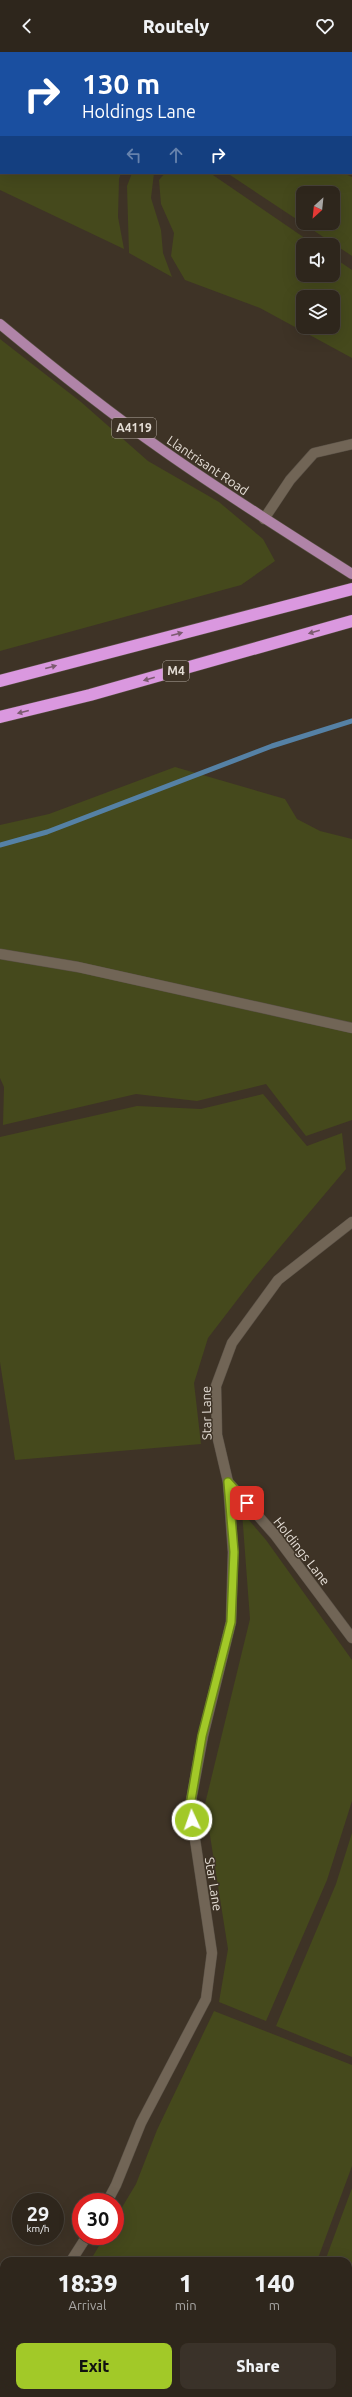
<!DOCTYPE html>
<style>
body{margin:0;font-family:Ubuntu,sans-serif;background:#3a3229;color:#f1f3f6;height:100vh;display:flex;flex-direction:column;font-size:15px;white-space:nowrap}
*{box-sizing:border-box;margin:0}
p{font-size:13px;color:#a7a5a3}
.icon{flex:none;width:22px;height:22px;fill:none;stroke:currentColor;stroke-width:2;stroke-linecap:round;stroke-linejoin:round}
.map{position:relative;flex:1;overflow:hidden}
.sheet{position:absolute;left:0px;top:2205px;width:352px;height:140px;display:flex;flex-direction:column;background:#2e261c;border-radius:12px 12px 0 0;box-shadow:0 4px 16px #0002,0 0 0 1px #49433b}
.sheet>*{flex:none}
.banner{position:absolute;left:0px;top:0px;width:352px;height:122px;box-shadow:0 4px 16px #0002,0 0 0 1px #49433b;background:#1a4fa0;color:#fff;overflow:hidden}
.needle{width:26px;rotate:207deg}
.buttons{position:absolute;left:296px;top:134px;display:grid;gap:8px}
.buttons a{display:grid;place-items:center;width:44px;height:44px;border-radius:8px;background:#2e261c;box-shadow:0 4px 16px #0002,0 0 0 1px #49433b;font-size:20px}
.speed{position:absolute;left:12px;top:2141px;display:flex;gap:8px;font-size:20px;font-weight:700;text-align:center}
.speed>*{display:grid;place-content:center;width:52px;height:52px;border-radius:50%;background:#2e261c;box-shadow:0 4px 16px #0002,0 0 0 1px #49433b;line-height:1}
.speed small{font-size:10px;font-weight:400}
.speed .limit{border:6px solid #d22;background:#fff;color:#111}
.pin{position:absolute;display:grid;place-items:center;width:34px;height:34px;color:#fff;margin:-17px;border-radius:8px;box-shadow:0 2px 6px #0006}
.me{position:absolute;width:44px;margin:-22px;rotate:357deg;stroke-linejoin:round;filter:drop-shadow(0 0 3px #0008)}
.turn{display:flex;align-items:center;gap:14px;height:84px;padding:0 16px;font-size:18px}
.turn .icon{width:52px;height:52px;stroke-width:2.5}
.turn b{display:block;font-size:28px;line-height:34px}
.lanes{display:flex;align-items:center;height:38px;padding:0 16px;background:#0003;justify-content:center;gap:20px;direction:ltr}
.lanes .off{opacity:.35}
.eta{display:flex;justify-content:space-evenly;align-items:center;height:68px;text-align:center}
.eta b{font-size:24px;font-weight:800;line-height:28px}
.cta{display:flex;gap:8px;margin-top:auto;padding:8px 16px}
.cta a{flex:1;height:46px;border-radius:8px;background:#a2c928;color:#111;font-size:16px;font-weight:800;line-height:46px;text-align:center}
.cta a+a{background:#3a3229;color:#f1f3f6}
header{display:flex;justify-content:space-between;align-items:center;height:52px;padding:0 16px;background:#2e261c;font-size:18px;font-weight:800}
.map>svg:first-child{display:block}
.green{fill:#45491c;fill-rule:evenodd}
.lines{fill:none;stroke-linecap:round;stroke-linejoin:round}
.stream{stroke:#5581a5;stroke-width:5}
.minor-casing{stroke:#5a5146;stroke-width:11}
.major-casing{stroke:#5a5146;stroke-width:11}
.highway-casing{stroke:#5a5146;stroke-width:13}
.minor{stroke:#716556;stroke-width:10}
.major{stroke:#b084a8;stroke-width:10}
.highway{stroke:#da98df;stroke-width:12}
.oneway{fill:#7c5b70}
.route-casing{stroke:#69831a;stroke-width:10}
.route{stroke:#a2c928;stroke-width:7}
.labels{text-anchor:middle;stroke-width:3;stroke-linejoin:round;paint-order:stroke}
.shield{fill:#3e3326;stroke:#b2aaa0;stroke-width:1}
.shield-label{font-size:12px;font-weight:bold;fill:#e4ddd5}
.street-label{font-size:13px;fill:#e4ddd5;stroke:#3e3326}
</style>
<header><svg class="icon" aria-label="back" viewBox="0 0 24 24"><path d="M15 5l-7 7 7 7"/></svg>Routely<svg class="icon" aria-label="heart" viewBox="0 0 24 24"><path d="M12 20l-8-8c-3-5 5-10 8-4 3-6 11-1 8 4z"/></svg></header>
<div class="map">
<svg width="352" height="2345" viewBox="0 0 352 2345">
<rect width="100%" height="100%" fill="#3e3326"/>
<g class="green">
<polygon points="0,0 50,1 1,1 1,121 121,121 119,127 118,165 124,197 0,138"/>
<polygon points="60,0 167,0 169,1 62,1"/>
<polygon points="184,0 352,0 351,2"/>
<polygon points="132,121 154,121 151,146 161,178 163,201 172,225 129,201 127,134"/>
<path d="M 165,121 L 210,121 L 315,193 L 303,193 L 303,223 L 333,223 L 333,205 L 352,218 L 352,306 L 260,256 L 185,228 L 171,204 L 174,181 L 161,152 L 159,128 ZM 303,245 L 333,245 L 333,275 L 303,275 Z"/>
<path d="M 227,121 L 343,121 L 352,125 L 352,204 ZM 303,141 L 333,141 L 333,171 L 303,171 Z"/>
<polygon points="0,287 81,350 148,409 219,450 263,487 275,509 241,533 0,599"/>
<polygon points="175,715 285,747 297,767 320,779 352,787 352,1068 306,1084 266,1032 197,1049 136,1042 3,1073 4,1035 0,1026 0,773 49,762"/>
<polygon points="263,1042 307,1094 342,1081 346,1117 254,1226 208,1286 194,1331 201,1392 15,1408 0,1310 0,1085 137,1054 201,1057"/>
<polygon points="242,1460 266,1488 352,1608 352,1749 327,1828 266,1969 219,1950 228,1897 205,1752 250,1567"/>
<polygon points="352,1781 352,2005 276,1974 336,1832"/>
<polygon points="214,1959 352,2013 352,2114 317,2209 90,2209 105,2184 115,2184 115,2167 136,2132 157,2078"/>
<polygon points="352,2136 352,2345 276,2345 278,2341 348,2341 348,2209 325,2209"/>
<polygon points="4,2326 4,2341 49,2341 61,2345 0,2345 0,2330"/>
<polygon points="90,2341 267,2341 266,2345 102,2345"/>
</g>
<g class="lines">
<polyline class="stream" points="0,793 47,780 272,694 352,669"/>
<defs>
<g id="minor">
<polyline points="264,467 290,428 314,401 352,392"/>
<polyline points="0,902 78,915 352,976"/>
<polyline points="228,1430 275,1483 352,1586"/>
<polyline points="107,2150 116,2133 141,2071 206,1947 212,1901 190,1754 203,1684 231,1570 233,1500 228,1430 217,1383 216,1334 232,1291 278,1228 352,1170"/>
<polyline points="71,2209 87,2184"/>
<polyline points="0,2311 4,2308"/>
</g>
<path id="major" d="M 0,272 C 53,316 107,359 164,399 C 225,442 289,482 352,522"/>
<g id="highway">
<polyline points="0,629 352,537"/>
<polyline points="0,665 90,643 352,569"/>
</g>
</defs>
<use href="#minor" class="minor-casing"/>
<use href="#major" class="major-casing"/>
<use href="#highway" class="highway-casing"/>
<use href="#minor" class="minor"/>
<use href="#major" class="major"/>
<use href="#highway" class="highway"/>
</g>
<defs><path id="oneway-solid" d="M-6-.8H1V-3.2L6.5 0L1 3.2V.8H-6Z"/></defs>
<g class="oneway">
<use href="#oneway-solid" transform="translate(314 580) rotate(164)"/>
<use href="#oneway-solid" transform="translate(177 582) rotate(-15)"/>
<use href="#oneway-solid" transform="translate(51 615) rotate(-15)"/>
<use href="#oneway-solid" transform="translate(149 627) rotate(164)"/>
<use href="#oneway-solid" transform="translate(23 660) rotate(166)"/>
</g>
<g class="lines">
<defs>
<polyline id="route" points="192,1768 190,1754 202,1684 231,1570 234,1500 228,1430 247,1451"/>
</defs>
<use href="#route" class="route-casing"/>
<use href="#route" class="route"/>
</g>
<g class="labels">
<g class="shield">
<rect x="112" y="366" width="44" height="20" rx="3"/>
<rect x="163" y="609" width="26" height="20" rx="3"/>
</g>
<g class="shield-label">
<text x="134" y="380">A4119</text>
<text x="176" y="623">M4</text>
</g>
<g class="street-label">
<text transform="translate(208 413) rotate(34)" y="5">Llantrisant Road</text>
<text transform="translate(206 1361) rotate(-91)" y="5">Star Lane</text>
<text transform="translate(302 1499) rotate(52)" y="5">Holdings Lane</text>
<text transform="translate(214 1832) rotate(81)" y="5">Star Lane</text>
</g>
</g>
</svg>
<div class="buttons">
<a><svg class="needle" viewBox="-14 -14 28 28"><path d="M0-13l5 13h-10z" fill="#e53935"/><path d="M0 13l5-13h-10z" fill="#a7a5a3"/></svg></a>
<a><svg class="icon" aria-label="sound" viewBox="0 0 24 24"><path d="M4 9h4l5-4v14l-5-4H4zM17 9q2 3 0 6"/></svg></a>
<a><svg class="icon" aria-label="layers" viewBox="0 0 24 24"><path d="M12 4l9 5-9 5-9-5zM3 14l9 5 9-5"/></svg></a>
</div>
<div class="speed"><div>29<small>km/h</small></div><div class="limit">30</div></div>
<div class="pin" style="left:247px;top:1451px;background:#d93025"><svg class="icon" aria-label="arrive" viewBox="0 0 24 24"><path d="M6 21V4h12l-3 4 3 4H6"/></svg></div>
<svg class="me" style="left:192px;top:1768px" viewBox="-20 -20 40 40"><circle r="17" fill="#a2c928" stroke="#fff" stroke-width="3"/><path d="M0-11L8 9 0 5-8 9z" fill="#fff"/></svg>
<div class="banner">
<div class="turn"><svg class="icon" aria-label="right" viewBox="0 0 24 24"><path d="M7 20v-9h11M14 6l5 5-5 5"/></svg><div><b>130 m</b>Holdings Lane</div></div>
<div class="lanes"><svg class="icon off" aria-label="left" viewBox="0 0 24 24"><path d="M17 20v-9H6M10 6l-5 5 5 5"/></svg><svg class="icon off" aria-label="ahead" viewBox="0 0 24 24"><path d="M12 20V5M6 11l6-6 6 6"/></svg><svg class="icon" aria-label="right" viewBox="0 0 24 24"><path d="M7 20v-9h11M14 6l5 5-5 5"/></svg></div>
</div>
<section class="sheet">
<div class="eta">
<div><b>18:39</b><p>Arrival</p></div>
<div><b>1</b><p>min</p></div>
<div><b>140</b><p>m</p></div>
</div>
<div class="cta"><a>Exit</a><a>Share</a></div>
</section>
</div>
